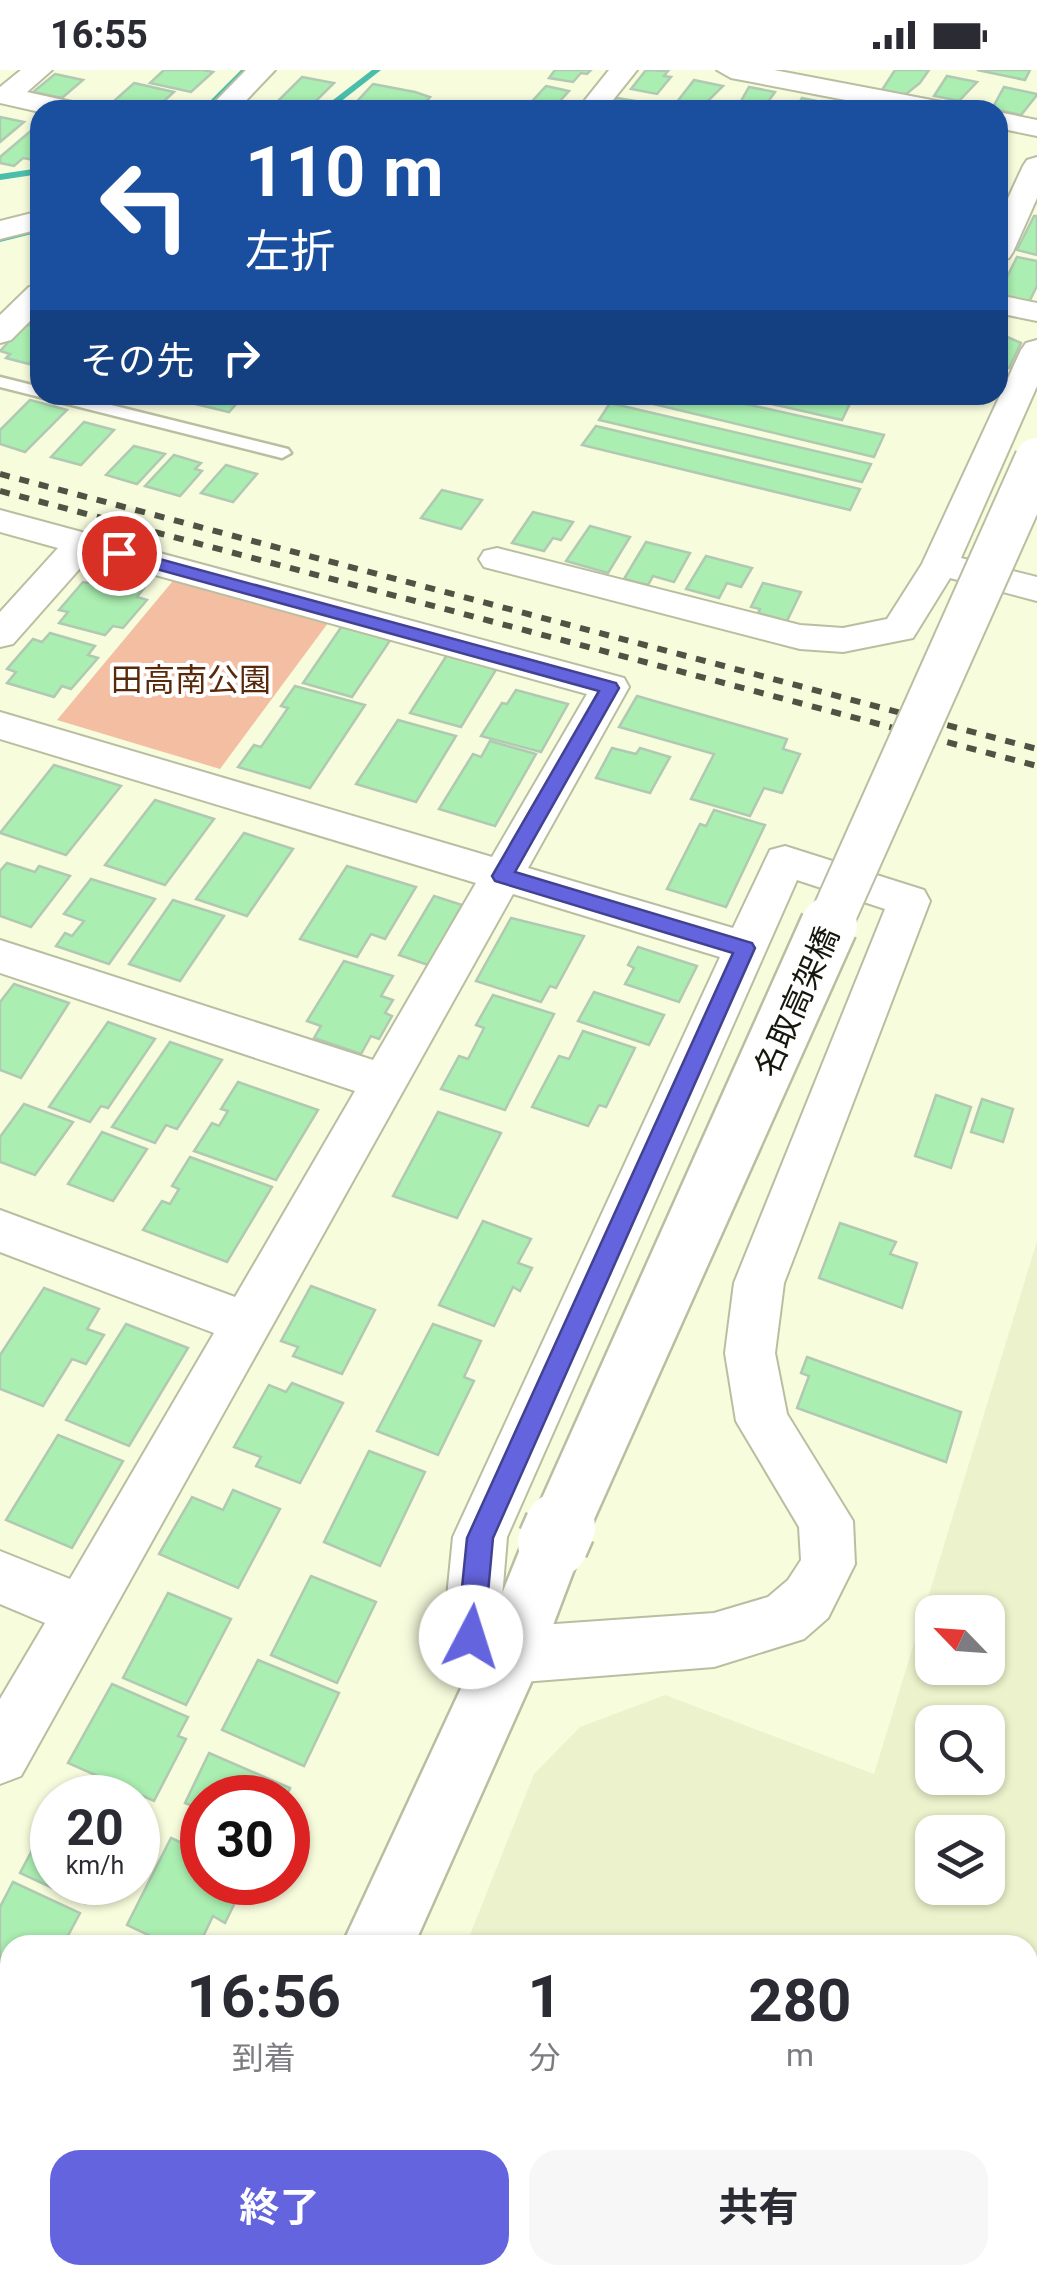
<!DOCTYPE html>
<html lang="ja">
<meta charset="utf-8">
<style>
body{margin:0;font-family:Roboto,"Noto Sans JP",sans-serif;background:#f7f7f7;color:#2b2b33;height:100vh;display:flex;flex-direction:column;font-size:38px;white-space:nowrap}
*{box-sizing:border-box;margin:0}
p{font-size:32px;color:#7c7c81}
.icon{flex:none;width:55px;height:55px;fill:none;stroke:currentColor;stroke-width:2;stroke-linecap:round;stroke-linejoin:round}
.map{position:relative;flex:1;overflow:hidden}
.details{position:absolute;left:0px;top:1865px;width:1038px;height:350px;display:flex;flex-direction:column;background:#fff;border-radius:30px 30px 0 0;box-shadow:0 2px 8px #0004}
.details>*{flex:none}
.guide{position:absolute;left:30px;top:30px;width:978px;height:305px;border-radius:30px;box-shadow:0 2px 8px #0004;background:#1a4fa0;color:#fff;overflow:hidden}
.needle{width:65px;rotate:295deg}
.controls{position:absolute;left:915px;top:1525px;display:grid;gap:20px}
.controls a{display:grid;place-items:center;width:90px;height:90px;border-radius:20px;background:#fff;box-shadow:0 2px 8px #0004;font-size:50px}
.speed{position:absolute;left:30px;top:1705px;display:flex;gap:20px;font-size:50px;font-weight:700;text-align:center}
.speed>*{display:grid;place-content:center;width:130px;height:130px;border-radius:50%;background:#fff;box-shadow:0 2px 8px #0004;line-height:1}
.speed small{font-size:25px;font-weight:400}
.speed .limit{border:15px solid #d22;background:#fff;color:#111}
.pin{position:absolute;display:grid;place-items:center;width:85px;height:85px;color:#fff;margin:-42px;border:5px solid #fff;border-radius:50%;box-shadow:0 2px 10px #0007}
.me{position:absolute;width:110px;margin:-55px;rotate:5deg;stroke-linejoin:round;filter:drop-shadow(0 0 8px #0008)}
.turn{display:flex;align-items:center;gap:35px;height:210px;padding:0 50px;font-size:45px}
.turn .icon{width:130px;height:130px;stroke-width:2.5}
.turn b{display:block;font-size:70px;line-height:85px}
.then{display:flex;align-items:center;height:95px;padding:0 50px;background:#0003;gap:20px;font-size:38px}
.eta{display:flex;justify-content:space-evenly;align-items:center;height:170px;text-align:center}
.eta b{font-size:60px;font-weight:700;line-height:70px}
.cta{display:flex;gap:20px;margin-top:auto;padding:20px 50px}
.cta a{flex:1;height:115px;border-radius:30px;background:#6465de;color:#fff;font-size:40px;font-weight:700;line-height:115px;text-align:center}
.cta a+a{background:#f7f7f7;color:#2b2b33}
.status{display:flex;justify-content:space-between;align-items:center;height:70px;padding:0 50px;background:#fff;direction:ltr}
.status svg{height:28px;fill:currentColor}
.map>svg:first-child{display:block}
.built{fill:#ecf2cb;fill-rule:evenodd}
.green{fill:#f4bea2}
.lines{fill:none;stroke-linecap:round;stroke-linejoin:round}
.stream{fill:#4bbeab;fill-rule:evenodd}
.building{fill:#aaeeb1;stroke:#b1c9b3;stroke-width:2.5}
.service-casing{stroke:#babea1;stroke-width:5}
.minor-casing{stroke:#babea1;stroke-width:4}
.secondary-casing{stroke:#babea1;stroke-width:5}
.service{fill:#fff;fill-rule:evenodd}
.minor{fill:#fff;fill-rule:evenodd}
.secondary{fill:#fff;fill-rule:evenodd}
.rail{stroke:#505343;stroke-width:6;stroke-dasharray:10 10;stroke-linecap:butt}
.secondary-bridge-far2-casing{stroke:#babea1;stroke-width:48;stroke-linecap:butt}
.secondary-bridge-far1-casing{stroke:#babea1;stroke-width:61;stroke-linecap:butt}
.secondary-bridge-casing{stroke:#babea1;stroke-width:75;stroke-linecap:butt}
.secondary-bridge-far2{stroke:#fff;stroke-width:44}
.secondary-bridge-far1{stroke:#fff;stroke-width:56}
.secondary-bridge{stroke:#fff;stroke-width:70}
.route{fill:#6465de;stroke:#414290;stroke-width:2.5}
.labels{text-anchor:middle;stroke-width:8;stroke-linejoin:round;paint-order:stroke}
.park-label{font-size:32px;fill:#59290a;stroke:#fff}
.street-label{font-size:32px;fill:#16180d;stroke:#fff}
</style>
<div class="status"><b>16:55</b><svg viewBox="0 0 49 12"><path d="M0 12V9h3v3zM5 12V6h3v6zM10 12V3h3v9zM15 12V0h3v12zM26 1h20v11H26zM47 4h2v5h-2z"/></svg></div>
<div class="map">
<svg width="1037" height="2215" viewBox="0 0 1037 2215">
<rect width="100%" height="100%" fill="#f7fcdd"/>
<path class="built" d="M 1037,1171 L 1037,2215 L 328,2215 L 333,2205 L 1028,2205 L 1028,1875 L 466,1875 L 534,1704 L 580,1657 L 665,1625 L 874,1704 ZM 932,1542 L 988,1542 L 988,1598 L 932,1598 ZM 932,1652 L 988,1652 L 988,1708 L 932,1708 ZM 932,1762 L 988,1762 L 988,1818 L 932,1818 Z"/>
<polygon class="green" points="177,506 331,549 220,699 57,650"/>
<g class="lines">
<g class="stream">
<polygon points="241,0 250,0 210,40 201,40"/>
<polygon points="372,0 381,0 330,40 320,40"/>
<polygon points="40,98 40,104 0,110 0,104"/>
<polygon points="40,156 40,162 0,172 0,166"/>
</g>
</g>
<g class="building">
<polygon points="164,0 203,0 213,2 191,22 150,13"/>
<polygon points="555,0 591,0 587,4 581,3 573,12 549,8"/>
<polygon points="646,0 668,1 664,6 671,7 657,24 631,19"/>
<polygon points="895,0 929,0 920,13 905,25 882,20"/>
<polygon points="977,0 1030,0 1025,10"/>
<polygon points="55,4 83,10 62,28 33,22"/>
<polygon points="947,6 977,12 959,31 934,26"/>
<polygon points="302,7 334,13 307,40 274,35"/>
<polygon points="694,10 723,16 702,37 677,32"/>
<polygon points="134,13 174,22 154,40 104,40"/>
<polygon points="373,14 415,22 430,27 419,40 349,40"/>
<polygon points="546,16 569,21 560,31 566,32 559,40 524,40"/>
<polygon points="749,17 775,22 762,40 736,40"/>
<polygon points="1004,17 1037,24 1037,25 1021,45 992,39"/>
<polygon points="617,28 641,32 635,40 607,40"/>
<polygon points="802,28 836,35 833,40 795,40"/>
<polygon points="0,47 24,52 0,72"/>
<polygon points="33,59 40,60 40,91 23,88 14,96 0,93 0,87"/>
<polygon points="1034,146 1037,146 1037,185 1017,180"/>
<polygon points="1017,187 1037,191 1037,216 1029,232 998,225"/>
<polygon points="25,254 40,258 40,283 29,294 6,288 10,284 0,281"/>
<polygon points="998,263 1021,273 1009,298 998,296"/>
<polygon points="201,325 244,325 229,342 195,334"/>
<polygon points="616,325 706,325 884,365 874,387"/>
<polygon points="732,325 854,325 842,350"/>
<polygon points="30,330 67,340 25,382 0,374 0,360"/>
<polygon points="610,333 871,394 862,412 599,350"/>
<polygon points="84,352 114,360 81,395 51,387"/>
<polygon points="596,356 860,419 850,440 582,375"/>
<polygon points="134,376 165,384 137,414 106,405"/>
<polygon points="174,385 201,393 195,399 202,401 180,426 145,416"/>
<polygon points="226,395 257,404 233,432 201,423"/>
<polygon points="442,420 482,430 461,459 421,448"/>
<polygon points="533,442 573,452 561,470 553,468 544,481 512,473"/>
<polygon points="590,456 630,467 608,503 566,491"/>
<polygon points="646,472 690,483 674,512 653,506 648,515 624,509"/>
<polygon points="706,486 752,498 741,517 727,513 719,528 686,519"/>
<polygon points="100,506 144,518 137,527 147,530 123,558 113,556 105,565 59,553 68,542 59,540 83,512 93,514"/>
<polygon points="763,513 801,522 787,551 758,543 760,539 751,537"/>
<polygon points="342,556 391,569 352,627 303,613"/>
<polygon points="50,563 95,576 88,585 98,588 71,619 62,616 54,627 7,613 16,602 7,599 33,569 42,572"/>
<polygon points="447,585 497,598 461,657 410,643"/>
<polygon points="295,616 365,635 310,718 238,697 254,675 261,677 288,638 281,636"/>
<polygon points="516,620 568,634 541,682 481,666 502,633 507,634"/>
<polygon points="637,626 787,669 783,679 800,684 782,723 764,718 750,746 691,729 714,684 619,657"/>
<polygon points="398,650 456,666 416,732 356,714"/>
<polygon points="490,671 536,684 495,756 439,739 473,684 481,687"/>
<polygon points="612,678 636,684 640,678 670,687 650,723 596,708"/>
<polygon points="54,695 121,716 66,785 0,763"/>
<polygon points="155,730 214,749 165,815 105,795"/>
<polygon points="714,740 765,755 726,837 667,819 700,754 706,756"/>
<polygon points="244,763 293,779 247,846 196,829"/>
<polygon points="7,793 35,802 39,796 70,806 31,857 0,846 0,801"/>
<polygon points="347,796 416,817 385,869 371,864 357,887 300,869"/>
<polygon points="91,809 155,829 109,894 56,876 65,863 72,866 84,851 64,844"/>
<polygon points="434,826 462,835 428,895 399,885"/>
<polygon points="173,830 224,846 180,911 129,894"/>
<polygon points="511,848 584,866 556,918 550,916 541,932 476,911"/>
<polygon points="638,877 697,896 679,932 625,914 634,898 628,895"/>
<polygon points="344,891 393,906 381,926 393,930 385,943 392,946 379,969 371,966 361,984 314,968 321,956 307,951"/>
<polygon points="14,914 69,933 21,1008 0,1000 0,932"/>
<polygon points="594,922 664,945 649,975 578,951"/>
<polygon points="493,925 554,944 505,1040 441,1019 459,986 468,989 484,958 476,955"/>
<polygon points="108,952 155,969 108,1038 101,1036 90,1052 49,1037"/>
<polygon points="583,961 635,978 606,1037 599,1035 588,1056 532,1037 559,986 569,989"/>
<polygon points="170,972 222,990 177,1059 166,1055 155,1073 112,1057"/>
<polygon points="238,1012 318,1040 276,1110 194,1081 212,1053 219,1056 228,1041 221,1039"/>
<polygon points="936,1025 971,1037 951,1098 915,1086"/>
<polygon points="982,1029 1013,1039 1003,1072 971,1062"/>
<polygon points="24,1034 73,1052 35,1105 0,1092 0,1067"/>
<polygon points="438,1042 501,1063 457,1148 393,1126"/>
<polygon points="102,1062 147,1079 113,1131 68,1114"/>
<polygon points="190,1087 272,1117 227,1192 143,1160 162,1131 170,1134 179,1119 172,1116"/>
<polygon points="483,1151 531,1169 518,1193 532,1198 520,1221 513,1217 494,1256 439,1235"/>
<polygon points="840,1153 896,1172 890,1184 917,1193 902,1238 819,1208"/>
<polygon points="311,1216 375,1240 342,1304 293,1286 298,1277 281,1271"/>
<polygon points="44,1218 99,1239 87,1259 104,1265 86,1294 72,1289 43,1336 0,1319 0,1285"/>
<polygon points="126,1254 188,1278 129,1376 66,1350"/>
<polygon points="433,1254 481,1271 464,1307 474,1311 438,1385 377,1361"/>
<polygon points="807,1287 961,1342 946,1392 797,1338 809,1306 801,1303"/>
<polygon points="292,1313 343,1333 300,1413 256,1396 261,1387 234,1377 269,1315 286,1322"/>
<polygon points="58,1365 123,1391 72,1478 6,1450"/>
<polygon points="369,1381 425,1402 380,1496 324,1472"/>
<polygon points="233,1420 280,1439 238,1518 159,1484 192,1427 223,1440"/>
<polygon points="311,1506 376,1532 337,1613 271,1585"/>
<polygon points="168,1523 231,1549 186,1635 123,1608"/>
<polygon points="258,1590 339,1623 304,1696 222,1660"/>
<polygon points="112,1614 188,1647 178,1666 186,1669 154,1731 68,1693"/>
<polygon points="209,1683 290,1718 286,1728 202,1728 202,1740 185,1733"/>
<polygon points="52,1743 52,1812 95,1812 85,1833 20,1803"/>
<polygon points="171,1768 202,1782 202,1812 245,1812 225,1853 213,1846 199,1875 169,1875 127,1855"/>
<polygon points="13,1812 80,1843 63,1875 10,1875 10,1939 0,1934 0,1837"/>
<polygon points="1028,2126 1037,2130 1037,2215 888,2215 866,2205 1028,2205"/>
<polygon points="626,2205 689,2205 686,2215 647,2215"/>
<polygon points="772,2205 812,2205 831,2214 769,2215"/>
</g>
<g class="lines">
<defs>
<polygon id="service" points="0,307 40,317 40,325 71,325 288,379 291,383 282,388 0,317"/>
<g id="minor">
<polygon points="21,0 52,0 27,22 81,34 85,40 40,42 0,33 0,17"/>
<polygon points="246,0 275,0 237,40 207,40"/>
<polygon points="609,0 637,0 605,40 577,40"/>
<polygon points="717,0 774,0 942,32 956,40 898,40 731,8"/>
<polygon points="998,42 1037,50 1037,66 998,58"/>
<polygon points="1037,87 1037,128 1013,182 1009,188 998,191 998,150 1023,96 1027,90"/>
<polygon points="40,141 40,159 0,169 0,151"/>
<polygon points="40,215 40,241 11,270 0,273 0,245 29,217"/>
<polygon points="998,225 1037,233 1037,251 998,243"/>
<polygon points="1037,270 1037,316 961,488 1037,507 1037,531 950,508 913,568 843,582 800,579 484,497 479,489 484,481 497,478 800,555 843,558 887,549 922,494 1021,280 1026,273"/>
<path d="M 0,440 L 624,608 L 629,617 L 528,798 L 733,858 L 770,780 L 785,776 L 924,820 L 930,831 L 784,1213 L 775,1283 L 787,1344 L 853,1451 L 855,1494 L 828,1548 L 804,1569 L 714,1597 L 510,1613 L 451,1586 L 443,1567 L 453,1467 L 720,887 L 513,824 L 21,1706 L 0,1714 L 0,1629 L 45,1553 L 0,1534 L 0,1481 L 70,1509 L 214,1263 L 0,1182 L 0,1140 L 235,1227 L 355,1021 L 0,903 L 0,870 L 373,990 L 476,813 L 0,669 L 0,642 L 492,787 L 587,624 L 90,487 L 13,574 L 0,577 L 0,542 L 58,478 L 0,462 ZM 797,810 L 885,839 L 734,1213 L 725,1283 L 736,1351 L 799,1457 L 801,1490 L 788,1510 L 768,1527 L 714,1543 L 512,1557 L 500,1552 L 507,1467 Z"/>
<polygon points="0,1935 10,1939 10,2004 0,2000"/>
</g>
<g id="secondary">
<polygon points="553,1443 575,1452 584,1473 533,1608 414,1875 342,1875 483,1571 531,1452"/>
<polygon points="192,2205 271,2205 267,2215 188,2215"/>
</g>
</defs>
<use href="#service" class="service-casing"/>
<use href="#minor" class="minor-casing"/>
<use href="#secondary" class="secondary-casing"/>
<use href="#service" class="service"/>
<use href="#minor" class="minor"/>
<use href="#secondary" class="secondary"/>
<g class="rail">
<polyline points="0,404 1037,679"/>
<polyline points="0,421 1037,696"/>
</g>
<defs>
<polyline id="secondary-bridge-far2" points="828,858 1037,390"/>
<polyline id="secondary-bridge-far1" points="559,1459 829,855"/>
<polyline id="secondary-bridge" points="553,1473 560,1457"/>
</defs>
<use href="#secondary-bridge-far2" class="secondary-bridge-far2-casing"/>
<use href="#secondary-bridge-far1" class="secondary-bridge-far1-casing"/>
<use href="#secondary-bridge" class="secondary-bridge-casing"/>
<use href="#secondary-bridge-far2" class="secondary-bridge-far2"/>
<use href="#secondary-bridge-far1" class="secondary-bridge-far1"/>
<use href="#secondary-bridge" class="secondary-bridge"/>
</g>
<polygon class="route" points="119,478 616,613 619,618 515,802 752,873 755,878 493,1468 484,1567 480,1576 471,1580 461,1576 457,1567 467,1468 733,883 495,811 492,806 599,621 113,487 113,479"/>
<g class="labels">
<g class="park-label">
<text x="191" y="621">田高南公園</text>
</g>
<g class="street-label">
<text transform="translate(797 932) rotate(-66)" y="11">名取高架橋</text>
</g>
</g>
</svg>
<div class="controls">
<a><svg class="needle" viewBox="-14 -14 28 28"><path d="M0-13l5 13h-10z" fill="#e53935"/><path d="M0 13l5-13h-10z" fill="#7c7c81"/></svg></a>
<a><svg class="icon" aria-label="search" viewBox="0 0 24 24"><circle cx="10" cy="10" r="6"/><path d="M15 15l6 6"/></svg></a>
<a><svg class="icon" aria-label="layers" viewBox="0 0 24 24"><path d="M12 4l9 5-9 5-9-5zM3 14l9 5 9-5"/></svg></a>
</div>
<div class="speed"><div>20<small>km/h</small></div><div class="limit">30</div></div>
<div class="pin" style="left:119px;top:483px;background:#d93025"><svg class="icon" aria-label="arrive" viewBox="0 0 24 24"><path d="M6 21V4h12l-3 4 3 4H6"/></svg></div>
<svg class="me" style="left:471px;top:1567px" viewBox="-20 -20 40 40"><circle r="19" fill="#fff"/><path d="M0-13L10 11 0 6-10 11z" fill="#6465de"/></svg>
<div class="guide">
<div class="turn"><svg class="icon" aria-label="left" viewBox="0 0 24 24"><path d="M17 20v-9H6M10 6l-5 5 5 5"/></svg><div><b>110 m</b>左折</div></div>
<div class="then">その先<svg class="icon" aria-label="right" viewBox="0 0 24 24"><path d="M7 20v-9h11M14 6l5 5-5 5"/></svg></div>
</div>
<section class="details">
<div class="eta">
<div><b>16:56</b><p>到着</p></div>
<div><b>1</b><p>分</p></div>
<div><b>280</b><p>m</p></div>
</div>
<div class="cta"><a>終了</a><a>共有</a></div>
</section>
</div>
